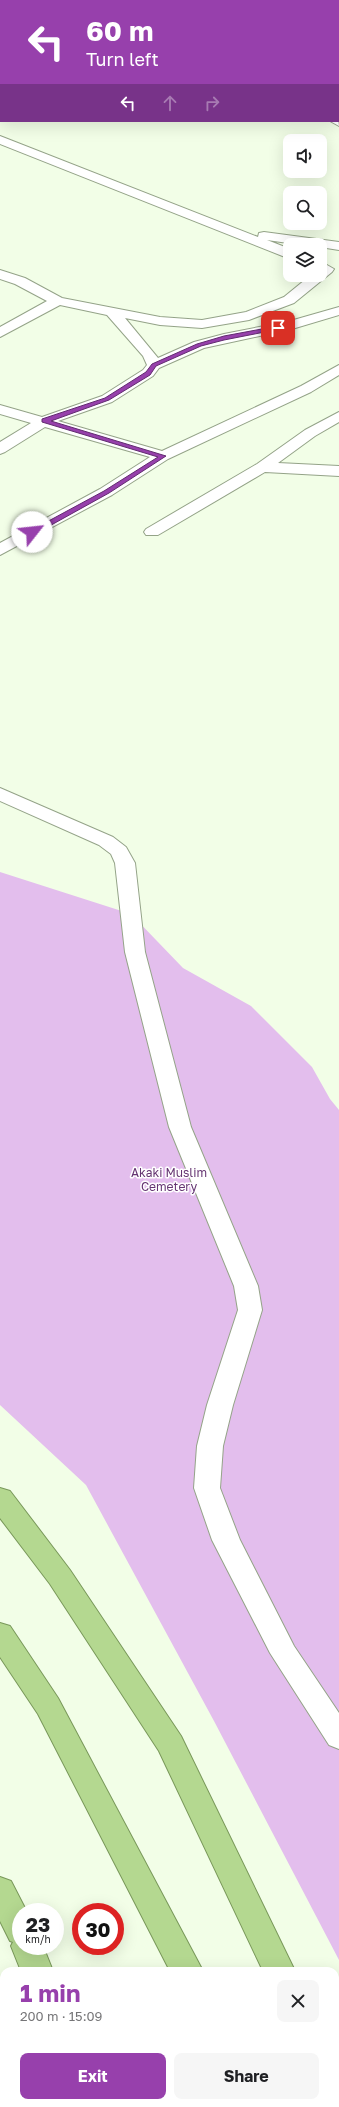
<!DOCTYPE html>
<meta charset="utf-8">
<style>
body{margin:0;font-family:"Golos Text",sans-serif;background:#f6f6f6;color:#202124;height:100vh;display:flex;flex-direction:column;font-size:15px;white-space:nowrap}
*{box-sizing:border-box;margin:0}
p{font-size:13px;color:#757577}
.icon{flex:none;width:22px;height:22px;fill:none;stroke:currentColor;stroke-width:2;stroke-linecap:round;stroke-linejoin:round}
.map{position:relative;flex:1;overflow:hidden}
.drawer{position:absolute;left:0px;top:1967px;width:339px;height:140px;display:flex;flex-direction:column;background:#fff;border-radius:12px 12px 0 0;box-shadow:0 4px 16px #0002}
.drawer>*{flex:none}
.guide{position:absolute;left:0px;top:0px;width:339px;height:122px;box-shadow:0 4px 16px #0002;background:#9740ac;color:#fff;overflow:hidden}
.controls{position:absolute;left:283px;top:134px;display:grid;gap:8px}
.controls a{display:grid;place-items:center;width:44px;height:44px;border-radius:8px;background:#fff;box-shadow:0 4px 16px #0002;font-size:20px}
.speed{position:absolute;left:12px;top:1903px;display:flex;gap:8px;font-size:20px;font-weight:700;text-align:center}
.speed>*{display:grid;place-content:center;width:52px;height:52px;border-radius:50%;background:#fff;box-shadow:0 4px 16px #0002;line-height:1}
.speed small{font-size:10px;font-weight:400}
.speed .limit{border:6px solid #d22;background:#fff;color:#111}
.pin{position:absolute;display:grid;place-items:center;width:34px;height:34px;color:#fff;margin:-17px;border-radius:8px;box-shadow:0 2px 6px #0006}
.me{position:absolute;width:44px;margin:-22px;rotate:61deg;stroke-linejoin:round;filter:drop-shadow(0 0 3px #0008)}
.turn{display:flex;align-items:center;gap:14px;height:84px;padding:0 20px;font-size:18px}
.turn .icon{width:52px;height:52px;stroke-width:2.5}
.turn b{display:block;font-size:28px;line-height:34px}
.lanes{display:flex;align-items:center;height:38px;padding:0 20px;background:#0003;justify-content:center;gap:20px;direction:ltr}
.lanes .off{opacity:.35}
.round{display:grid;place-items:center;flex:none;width:42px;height:42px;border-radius:8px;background:#f6f6f6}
.head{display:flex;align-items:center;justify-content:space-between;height:68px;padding:0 20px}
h1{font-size:24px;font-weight:700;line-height:30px;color:#9740ac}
.primary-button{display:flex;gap:8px;margin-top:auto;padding:8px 20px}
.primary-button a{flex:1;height:46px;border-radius:8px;background:#9740ac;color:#fff;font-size:16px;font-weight:700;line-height:46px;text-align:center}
.primary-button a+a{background:#f6f6f6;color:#202124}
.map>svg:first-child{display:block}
.green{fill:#e3beed}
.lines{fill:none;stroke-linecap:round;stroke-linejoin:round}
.minor-casing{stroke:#94a388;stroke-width:2}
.trunk-casing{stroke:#79985a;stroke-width:2}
.minor{fill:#fff;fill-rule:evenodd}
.trunk{fill:#b4d890;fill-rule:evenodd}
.route{fill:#9740ac;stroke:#622a70}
.labels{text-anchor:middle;stroke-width:3;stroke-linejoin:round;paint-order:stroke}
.park-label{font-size:12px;fill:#653572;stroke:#fff}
</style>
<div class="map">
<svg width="339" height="2107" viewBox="0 0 339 2107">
<rect width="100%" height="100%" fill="#f2fee7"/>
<polygon class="green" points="0,872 131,914 183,968 251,1006 312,1067 330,1099 339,1110 339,1960 214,1721 86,1485 0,1405"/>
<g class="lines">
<defs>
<g id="minor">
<polygon points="14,0 27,0 14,1"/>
<polygon points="315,0 327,0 315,1"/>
<rect x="0" y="4" width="1" height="6"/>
<rect x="0" y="45" width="1" height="6"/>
<rect x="338" y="65" width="1" height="7"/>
<rect x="338" y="91" width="1" height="6"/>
<polygon points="338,118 339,126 330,121 338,121"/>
<polygon points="0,136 258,237 259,233 264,232 339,242 339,250 320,247 320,245 302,245 267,240 290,249 290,258 285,257 0,144"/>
<polygon points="327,265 334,269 332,272 294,303 249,320 202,328 160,325 125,318 158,358 194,342 224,334 290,321 339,307 339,315 292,329 204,348 159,368 153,376 112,402 58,421 162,451 301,386 339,365 339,375 311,392 168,459 112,495 0,555 0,543 100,489 150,457 45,427 5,452 0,454 0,442 31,423 0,414 0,405 42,417 102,396 143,370 147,365 143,356 107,315 60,305 0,337 0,327 47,301 15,284 0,279 0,270 25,278 62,298 160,317 202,320 246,312 284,297 311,275 320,275 320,268"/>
<polygon points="339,412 339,422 315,436 278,463 339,466 339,476 265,472 158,535 146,535 144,532 146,529 257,464 305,430"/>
<polygon points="0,788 113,837 126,847 135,863 145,952 191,1127 258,1286 262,1310 233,1405 223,1446 220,1488 240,1540 294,1646 339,1713 339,1749 329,1745 270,1653 212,1540 194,1488 197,1446 207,1405 238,1310 234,1286 169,1127 125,952 115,863 111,854 99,845 0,801"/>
</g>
<g id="trunk">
<polygon points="0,1488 10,1491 70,1570 181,1736 295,1971 263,1971 159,1751 50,1584 0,1518"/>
<polygon points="0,1623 10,1626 58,1698 203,1971 170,1971 38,1714 0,1657"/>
<polygon points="0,1877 11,1881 27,1912 21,1912 21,1946 43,1946 53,1971 21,1971 11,1946 13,1942 10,1941 0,1921"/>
<polygon points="335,2076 339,2077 339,2107 325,2107 324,2103 335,2103"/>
<polygon points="72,2103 106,2103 108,2107 74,2107"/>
<polygon points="231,2103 265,2103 267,2107 233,2107"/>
</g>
</defs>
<use href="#minor" class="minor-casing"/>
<use href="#trunk" class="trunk-casing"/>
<use href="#minor" class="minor"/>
<use href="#trunk" class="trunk"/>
</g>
<polygon class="route" points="278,326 280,329 224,340 201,346 156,366 150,375 109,400 51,421 166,456 109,493 35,534 30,534 30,531 104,491 158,457 42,422 42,419 105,398 146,372 152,364 197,344 224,336"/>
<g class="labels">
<g class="park-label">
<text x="169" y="1177">Akaki Muslim<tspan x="169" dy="14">Cemetery</tspan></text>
</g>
</g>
</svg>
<div class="controls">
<a><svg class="icon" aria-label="sound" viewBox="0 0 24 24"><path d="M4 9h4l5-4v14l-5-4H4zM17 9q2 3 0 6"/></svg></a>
<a><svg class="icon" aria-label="search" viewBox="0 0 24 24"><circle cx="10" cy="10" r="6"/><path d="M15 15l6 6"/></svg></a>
<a><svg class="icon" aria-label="layers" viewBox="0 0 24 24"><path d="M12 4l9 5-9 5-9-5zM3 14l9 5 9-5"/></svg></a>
</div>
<div class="speed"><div>23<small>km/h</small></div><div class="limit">30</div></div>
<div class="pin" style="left:278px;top:328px;background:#d93025"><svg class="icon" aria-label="arrive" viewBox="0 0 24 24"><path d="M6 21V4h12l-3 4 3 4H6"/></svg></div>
<svg class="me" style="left:32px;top:532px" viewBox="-20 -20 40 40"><circle r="19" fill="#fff"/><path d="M0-13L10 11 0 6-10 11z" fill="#9740ac"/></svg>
<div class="guide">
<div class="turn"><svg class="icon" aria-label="left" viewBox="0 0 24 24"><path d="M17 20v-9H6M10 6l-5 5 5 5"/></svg><div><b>60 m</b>Turn left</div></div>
<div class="lanes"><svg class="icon" aria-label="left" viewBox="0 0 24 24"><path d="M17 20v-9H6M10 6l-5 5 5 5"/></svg><svg class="icon off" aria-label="ahead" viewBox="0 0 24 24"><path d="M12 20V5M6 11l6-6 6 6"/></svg><svg class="icon off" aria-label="right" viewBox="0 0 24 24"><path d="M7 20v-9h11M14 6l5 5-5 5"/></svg></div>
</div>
<section class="drawer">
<div class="head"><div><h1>1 min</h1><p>200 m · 15:09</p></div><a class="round"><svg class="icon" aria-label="close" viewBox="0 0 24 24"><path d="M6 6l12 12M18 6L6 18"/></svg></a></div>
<div class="primary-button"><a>Exit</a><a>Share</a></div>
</section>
</div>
